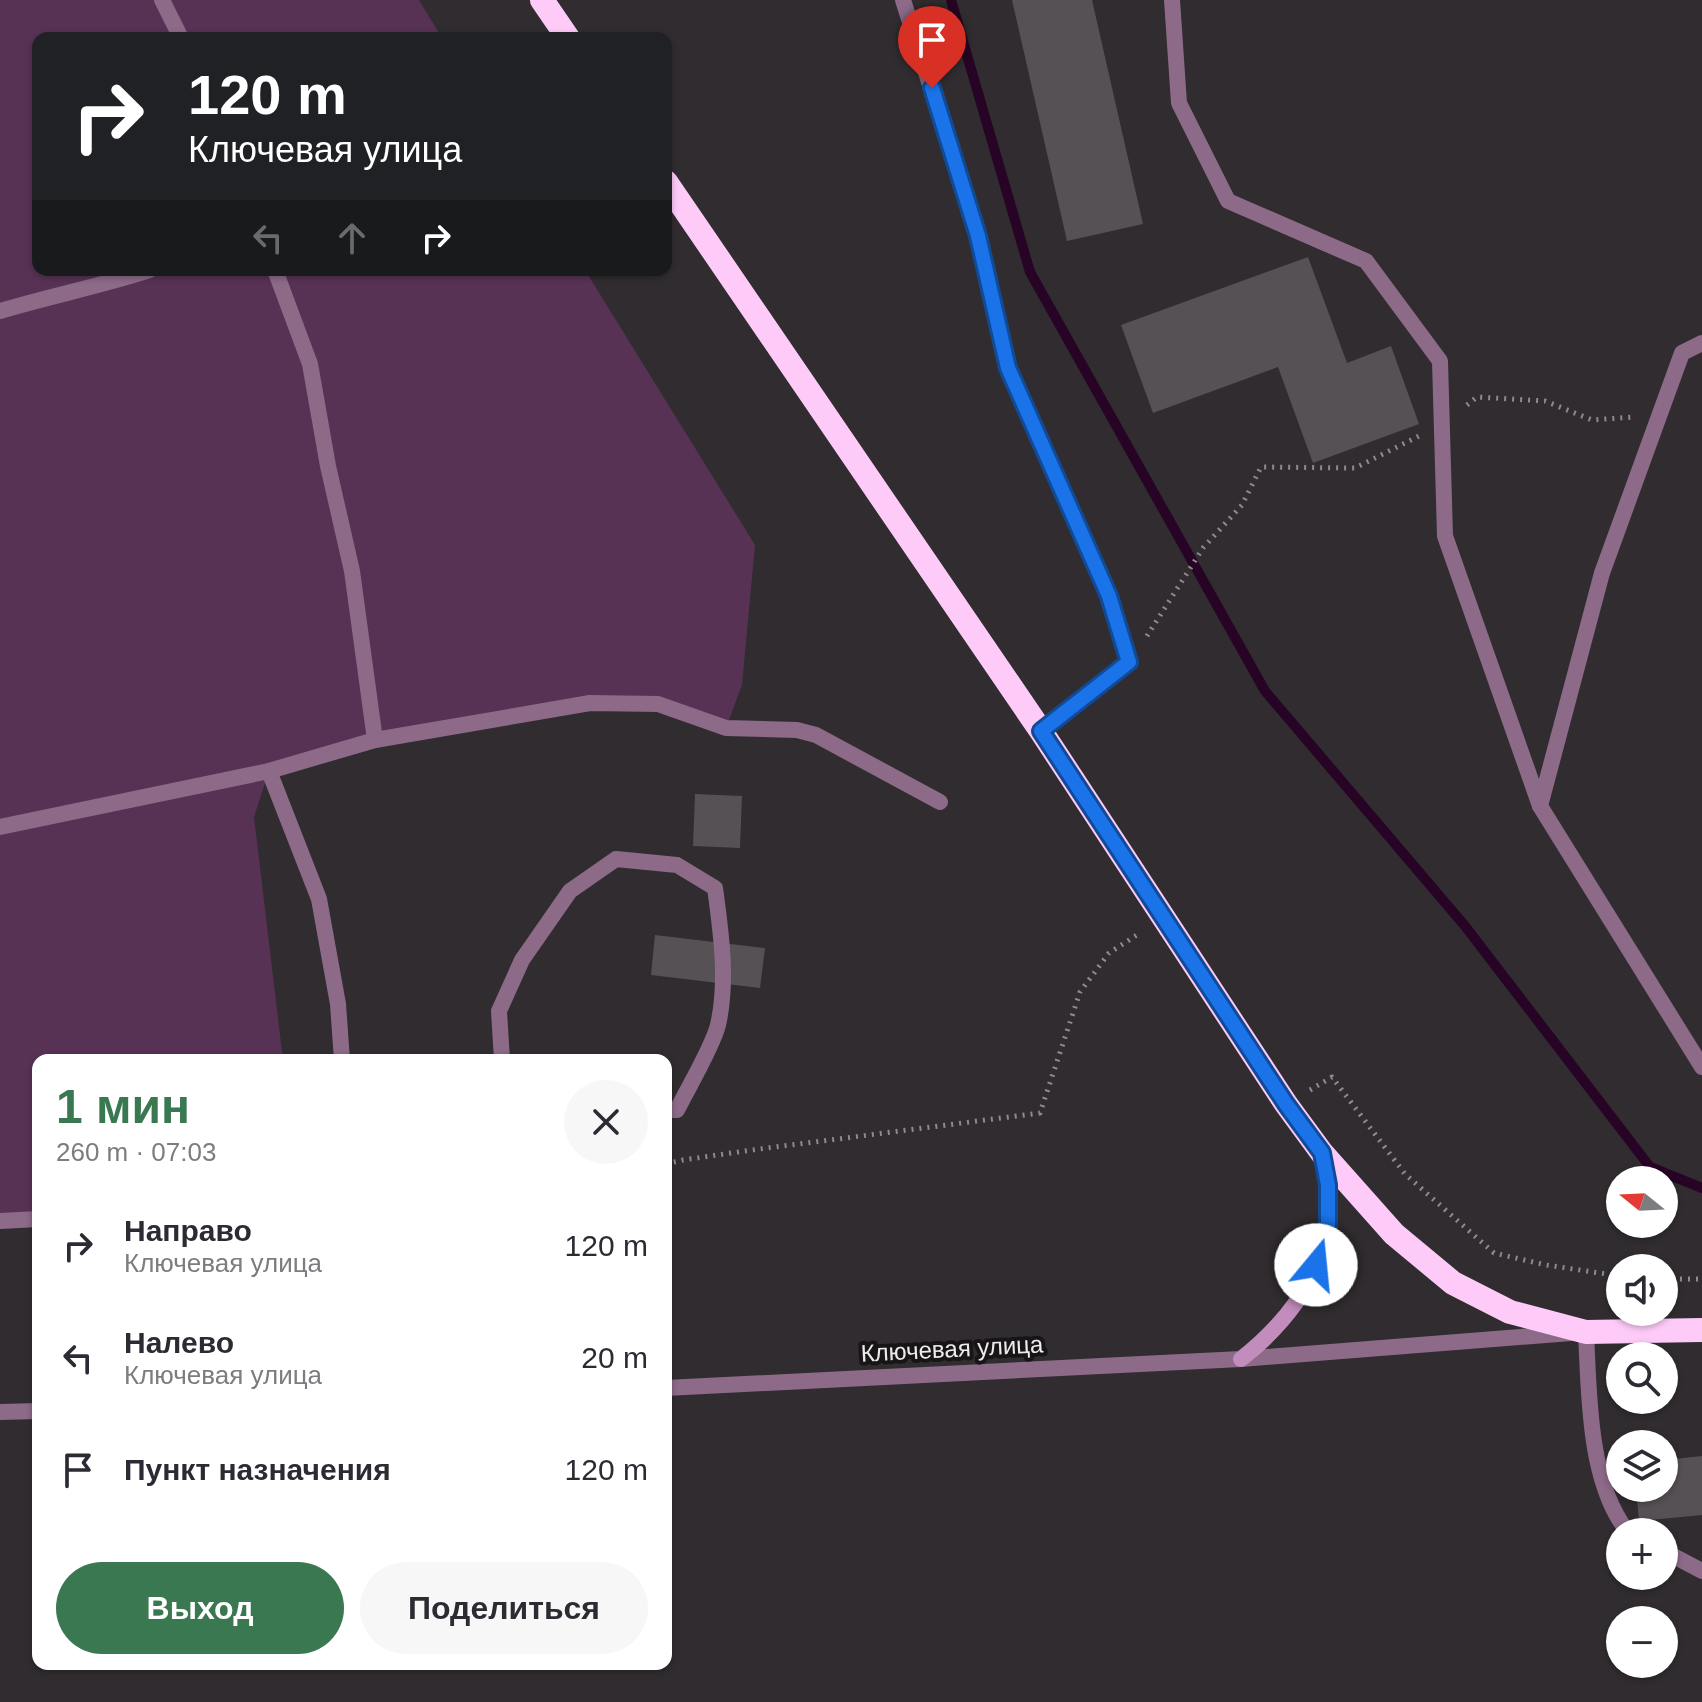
<!DOCTYPE html>
<html lang="ru">
<meta charset="utf-8">
<style>
body{margin:0;font-family:Helvetica,sans-serif;background:#f7f7f7;color:#2b2b33;height:100vh;display:flex;flex-direction:column;font-size:30px;white-space:nowrap}
*{box-sizing:border-box;margin:0}
p{font-size:26px;color:#7c7c81}
.icon{flex:none;width:44px;height:44px;fill:none;stroke:currentColor;stroke-width:2;stroke-linecap:round;stroke-linejoin:round}
.map{position:relative;flex:1;overflow:hidden}
.details{position:absolute;left:32px;top:1054px;width:640px;height:616px;display:flex;flex-direction:column;background:#fff;border-radius:16px;box-shadow:0 2px 6px #0004}
.details>*{flex:none}
.guide{position:absolute;left:32px;top:32px;width:640px;height:244px;border-radius:16px;box-shadow:0 2px 6px #0004;background:#202124;color:#fff;overflow:hidden}
.needle{width:52px;rotate:288deg}
.buttons{position:absolute;left:1606px;top:1166px;display:grid;gap:16px}
.buttons a{display:grid;place-items:center;width:72px;height:72px;border-radius:50%;background:#fff;box-shadow:0 2px 6px #0004;font-size:40px}
.pin{position:absolute;display:grid;place-items:center;width:68px;height:68px;color:#fff;margin:-82px -34px;border-radius:50% 50% 50% 0;rotate:-45deg;box-shadow:0 0 8px #0007}
.pin .icon{rotate:45deg}
.me{position:absolute;width:88px;margin:-44px;rotate:17deg;stroke-linejoin:round;filter:drop-shadow(0 0 6px #0008)}
.turn{display:flex;align-items:center;gap:28px;height:168px;padding:0 24px;font-size:36px}
.turn .icon{width:104px;height:104px;stroke-width:2.5}
.turn b{display:block;font-size:56px;line-height:68px}
.lanes{display:flex;align-items:center;height:76px;padding:0 24px;background:#0003;justify-content:center;gap:40px;direction:ltr}
.lanes .off{opacity:.35}
.round{display:grid;place-items:center;flex:none;width:84px;height:84px;border-radius:42px;background:#f7f7f7}
.summary{display:flex;align-items:center;justify-content:space-between;height:136px;padding:0 24px}
h1{font-size:48px;font-weight:700;line-height:60px;color:#3a7851}
.cta{display:flex;gap:16px;margin-top:auto;padding:16px 24px}
.cta a{flex:1;height:92px;border-radius:48px;background:#3a7851;color:#fff;font-size:32px;font-weight:700;line-height:92px;text-align:center}
.cta a+a{background:#f7f7f7;color:#2b2b33}
ul{padding:0;list-style:none}
li{display:flex;align-items:center;gap:24px;height:112px;padding:0 24px}
li div{flex:1}
li b{display:block;font-size:30px}
li em{font-style:normal}
.map>svg:first-child{display:block}
.green{fill:#573254}
.lines{fill:none;stroke-linecap:round;stroke-linejoin:round}
.stream{stroke:#270425;stroke-width:10}
.building{fill:#565155}
.path{stroke:#8e8b8e;stroke-width:5;stroke-dasharray:2 6;stroke-linecap:butt}
.lane{stroke:#8c6a88;stroke-width:16}
.street{stroke:#8c6a88;stroke-width:16}
.secondary{stroke:#c28cbc;stroke-width:16}
.highway{stroke:#fecbf8;stroke-width:24}
.route-casing{stroke:#114b97;stroke-width:20}
.route{stroke:#1a73e8;stroke-width:14}
.labels{text-anchor:middle;stroke-width:8;stroke-linejoin:round;paint-order:stroke}
.street-label{font-size:24px;fill:#eeebee;stroke:#171516}
</style>
<div class="map">
<svg width="1702" height="1702" viewBox="0 0 1702 1702">
<rect width="100%" height="100%" fill="#302c2f"/>
<polygon class="green" points="0,0 419,0 442,38 38,38 38,270 585,270 755,545 742,685 726,728 658,704 526,714 269,771 254,817 283,1060 38,1060 38,1219 0,1221"/>
<g class="lines">
<polyline class="stream" points="951,0 1030,272 1265,691 1465,926 1650,1167 1702,1188"/>
</g>
<g class="building">
<polygon points="1012,0 1092,0 1143,224 1067,241"/>
<polygon points="1308,257 1347,363 1391,346 1419,424 1313,463 1278,367 1153,413 1121,325"/>
<polygon points="695,794 742,796 740,848 693,846"/>
<polygon points="655,935 765,948 760,988 651,975"/>
<polygon points="1702,1456 1702,1515 1639,1521 1636,1488 1664,1488 1664,1460"/>
</g>
<g class="lines">
<g class="path">
<polyline points="1467,405 1477,397 1545,401 1592,420 1634,417"/>
<polyline points="1147,636 1203,548 1242,505 1261,467 1355,468 1419,436"/>
<polyline points="1310,1090 1332,1077 1405,1174 1494,1253 1546,1265 1620,1276"/>
<polyline points="666,1164 683,1160 752,1150 1040,1113 1080,992 1109,953 1140,933"/>
<polyline points="1664,1279 1702,1279"/>
</g>
<g class="lane">
<polyline points="162,0 181,38"/>
<polyline points="275,270 310,364 328,466 352,571 375,740"/>
<path d="M 0,311 C 50,296 101,286 150,270"/>
<polyline points="269,771 319,899 338,1004 342,1060"/>
<polyline points="0,827 269,771 375,740 590,703 658,704 726,728 797,730 816,735 940,802"/>
<path d="M 502,1060 L 499,1011 L 522,960 L 570,891 L 616,859 L 677,865 L 715,888 C 721,932 728,981 718,1025 C 713,1046 688,1088 677,1110 L 666,1110"/>
<polyline points="0,1221 38,1219"/>
<path d="M 1586,1332 C 1589,1392 1588,1483 1628,1532"/>
<polyline points="1664,1551 1702,1571"/>
</g>
<g class="street">
<polyline points="903,0 978,236 1008,368 1109,596 1129,662 1041,731"/>
<polyline points="1172,0 1179,103 1228,201 1366,261 1440,361 1445,536 1540,806 1702,1067"/>
<polyline points="1540,806 1602,573 1682,353 1702,343"/>
<polyline points="666,1388 1241,1359 1571,1333"/>
<polyline points="0,1412 38,1411"/>
</g>
<path class="secondary" d="M 1241,1359 C 1281,1328 1320,1281 1328,1228 C 1332,1204 1327,1178 1323,1154"/>
<g class="highway">
<polyline points="542,0 568,38"/>
<polyline points="666,182 1041,731 1286,1104 1322,1153 1394,1234 1453,1283 1510,1312 1586,1332 1702,1330"/>
</g>
</g>
<g class="lines">
<defs>
<polyline id="route" points="932,88 978,236 1008,368 1109,596 1129,662 1041,731 1286,1104 1322,1153 1328,1185 1328,1228 1316,1265"/>
</defs>
<use href="#route" class="route-casing"/>
<use href="#route" class="route"/>
</g>
<g class="labels">
<g class="street-label">
<text transform="translate(952 1349) rotate(-3)" y="8">Ключевая улица</text>
</g>
</g>
</svg>
<div class="buttons">
<a><svg class="needle" viewBox="-14 -14 28 28"><path d="M0-13l5 13h-10z" fill="#e53935"/><path d="M0 13l5-13h-10z" fill="#7c7c81"/></svg></a>
<a><svg class="icon" aria-label="sound" viewBox="0 0 24 24"><path d="M4 9h4l5-4v14l-5-4H4zM17 9q2 3 0 6"/></svg></a>
<a><svg class="icon" aria-label="search" viewBox="0 0 24 24"><circle cx="10" cy="10" r="6"/><path d="M15 15l6 6"/></svg></a>
<a><svg class="icon" aria-label="layers" viewBox="0 0 24 24"><path d="M12 4l9 5-9 5-9-5zM3 14l9 5 9-5"/></svg></a>
<a>+</a>
<a>−</a>
</div>
<div class="pin" style="left:932px;top:88px;background:#d93025"><svg class="icon" aria-label="arrive" viewBox="0 0 24 24"><path d="M6 21V4h12l-3 4 3 4H6"/></svg></div>
<svg class="me" style="left:1316px;top:1265px" viewBox="-20 -20 40 40"><circle r="19" fill="#fff"/><path d="M0-13L10 11 0 6-10 11z" fill="#1a73e8"/></svg>
<div class="guide">
<div class="turn"><svg class="icon" aria-label="right" viewBox="0 0 24 24"><path d="M7 20v-9h11M14 6l5 5-5 5"/></svg><div><b>120 m</b>Ключевая улица</div></div>
<div class="lanes"><svg class="icon off" aria-label="left" viewBox="0 0 24 24"><path d="M17 20v-9H6M10 6l-5 5 5 5"/></svg><svg class="icon off" aria-label="ahead" viewBox="0 0 24 24"><path d="M12 20V5M6 11l6-6 6 6"/></svg><svg class="icon" aria-label="right" viewBox="0 0 24 24"><path d="M7 20v-9h11M14 6l5 5-5 5"/></svg></div>
</div>
<section class="details">
<div class="summary"><div><h1>1 мин</h1><p>260 m · 07:03</p></div><a class="round"><svg class="icon" aria-label="close" viewBox="0 0 24 24"><path d="M6 6l12 12M18 6L6 18"/></svg></a></div>
<ul>
<li><svg class="icon" aria-label="right" viewBox="0 0 24 24"><path d="M7 20v-9h11M14 6l5 5-5 5"/></svg><div><b>Направо</b><p>Ключевая улица</p></div><em>120 m</em></li>
<li><svg class="icon" aria-label="left" viewBox="0 0 24 24"><path d="M17 20v-9H6M10 6l-5 5 5 5"/></svg><div><b>Налево</b><p>Ключевая улица</p></div><em>20 m</em></li>
<li><svg class="icon" aria-label="arrive" viewBox="0 0 24 24"><path d="M6 21V4h12l-3 4 3 4H6"/></svg><div><b>Пункт назначения</b></div><em>120 m</em></li>
</ul>
<div class="cta"><a>Выход</a><a>Поделиться</a></div>
</section>
</div>
